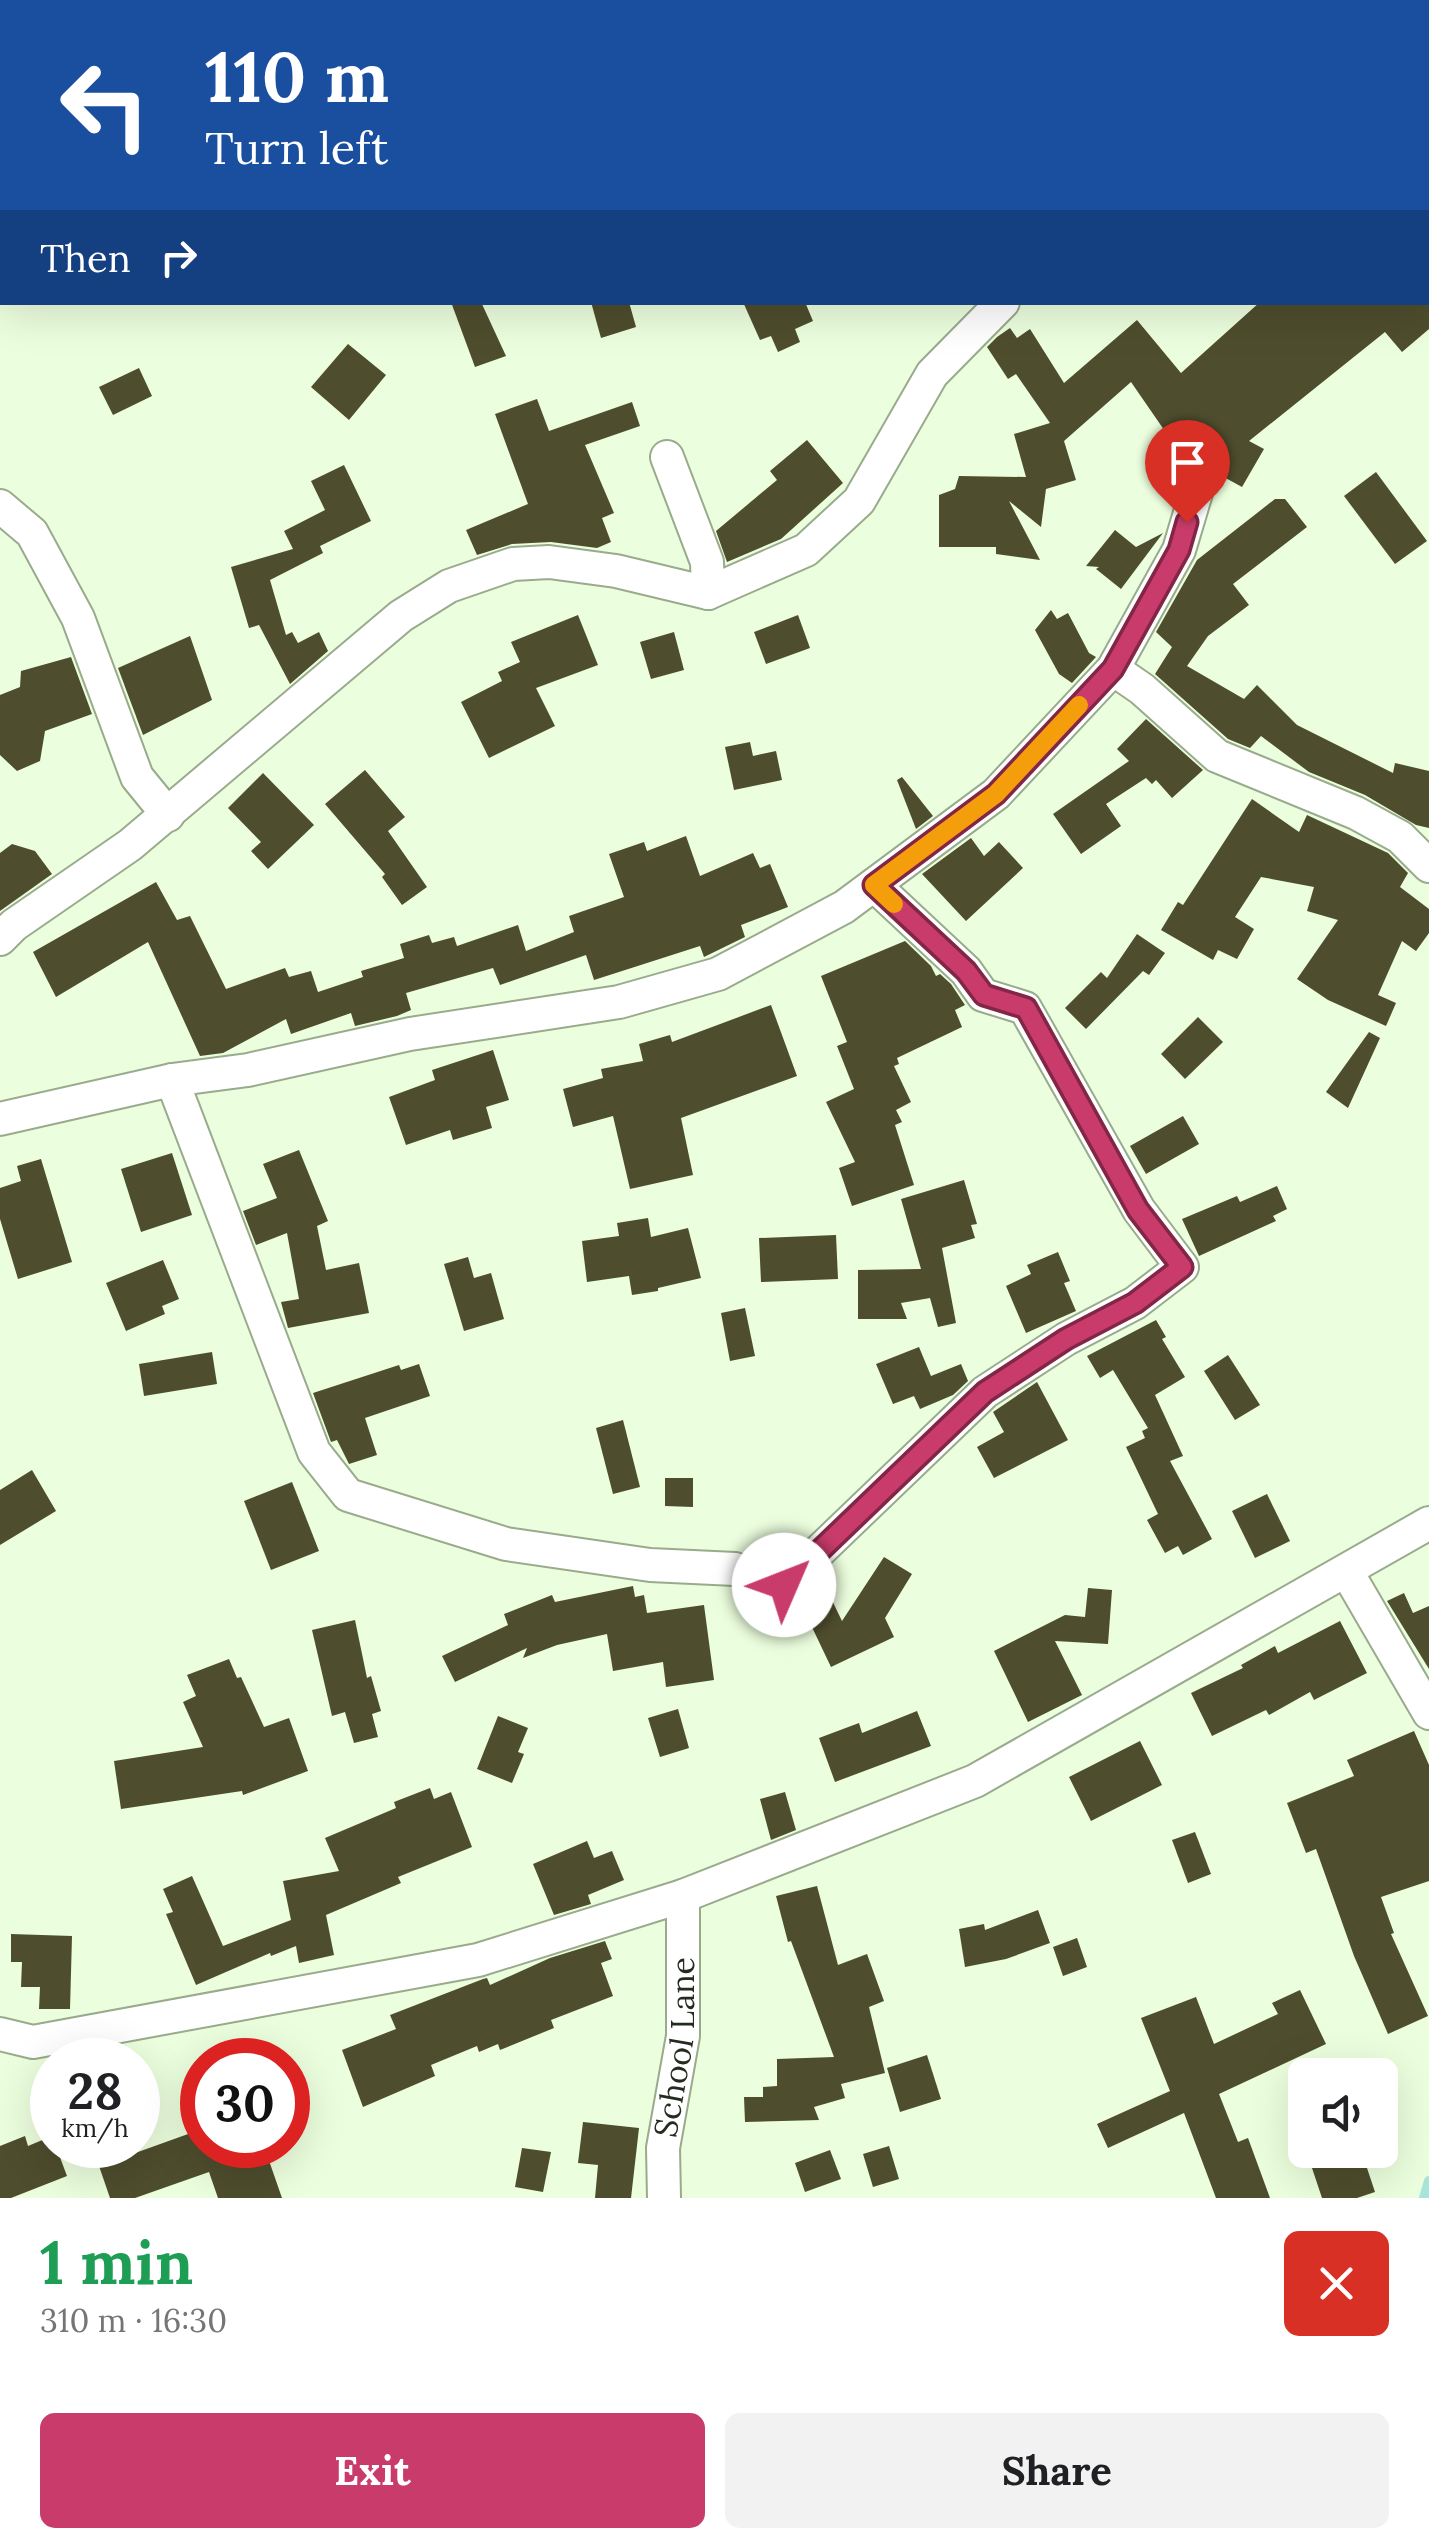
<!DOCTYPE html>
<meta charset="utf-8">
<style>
body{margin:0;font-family:Lora,serif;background:#f2f2f2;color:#202124;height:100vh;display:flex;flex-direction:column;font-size:38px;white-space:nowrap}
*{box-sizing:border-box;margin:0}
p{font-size:32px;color:#757577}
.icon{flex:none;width:55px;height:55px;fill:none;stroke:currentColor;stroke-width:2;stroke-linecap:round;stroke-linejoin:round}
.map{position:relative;height:2198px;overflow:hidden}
.side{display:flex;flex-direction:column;background:#fff;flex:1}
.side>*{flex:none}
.top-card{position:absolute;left:0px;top:0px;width:1430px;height:305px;box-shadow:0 10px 40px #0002;background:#1a4fa0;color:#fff;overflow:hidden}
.fabs{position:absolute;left:1288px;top:2058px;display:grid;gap:20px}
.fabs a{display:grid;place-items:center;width:110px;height:110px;border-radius:15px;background:#fff;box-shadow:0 10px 40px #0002;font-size:50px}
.speed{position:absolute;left:30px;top:2038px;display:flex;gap:20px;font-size:50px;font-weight:700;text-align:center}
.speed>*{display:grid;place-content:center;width:130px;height:130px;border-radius:50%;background:#fff;box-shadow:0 10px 40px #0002;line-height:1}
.speed small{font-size:25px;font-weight:400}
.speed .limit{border:15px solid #d22;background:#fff;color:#111}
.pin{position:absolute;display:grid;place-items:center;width:85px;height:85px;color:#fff;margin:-102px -42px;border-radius:50% 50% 50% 0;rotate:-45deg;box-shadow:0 0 10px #0007}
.pin .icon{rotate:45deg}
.me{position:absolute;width:110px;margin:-55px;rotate:46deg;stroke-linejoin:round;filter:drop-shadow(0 0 8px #0008)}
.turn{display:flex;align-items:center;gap:35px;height:210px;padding:0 40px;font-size:45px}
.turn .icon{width:130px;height:130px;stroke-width:2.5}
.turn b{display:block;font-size:70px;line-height:85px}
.then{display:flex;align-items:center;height:95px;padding:0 40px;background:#0003;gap:20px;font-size:38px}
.round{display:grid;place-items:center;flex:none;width:105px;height:105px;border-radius:15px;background:#f2f2f2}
.overview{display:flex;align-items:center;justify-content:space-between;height:170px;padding:0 40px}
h1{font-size:60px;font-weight:700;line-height:75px;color:#1e9e55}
.action{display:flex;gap:20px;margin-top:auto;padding:20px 40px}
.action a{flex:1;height:115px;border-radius:15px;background:#c83b6a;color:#fff;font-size:40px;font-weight:700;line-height:115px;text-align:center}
.action a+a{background:#f2f2f2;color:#202124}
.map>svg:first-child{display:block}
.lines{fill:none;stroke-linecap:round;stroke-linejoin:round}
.stream{stroke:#a9e4da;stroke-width:10}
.building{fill:#4e4d2d}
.minor-casing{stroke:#99ab8c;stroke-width:36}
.minor{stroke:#fff;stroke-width:32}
.route-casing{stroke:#822645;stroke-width:25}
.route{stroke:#c83b6a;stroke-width:18}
.slow{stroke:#f59e0b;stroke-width:18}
.labels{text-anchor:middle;stroke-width:10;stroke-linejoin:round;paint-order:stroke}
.street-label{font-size:32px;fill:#242b1f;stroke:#fff}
</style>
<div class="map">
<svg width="1429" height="2198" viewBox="0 0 1429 2198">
<rect width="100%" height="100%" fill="#ebfedd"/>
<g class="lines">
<polyline class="stream" points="1424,2198 1429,2181"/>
</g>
<g class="building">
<polygon points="451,302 481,302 506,356 475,367"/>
<polygon points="591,302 629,302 636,327 601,338"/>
<polygon points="743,302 805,302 813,321 795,329 800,342 778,352 771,336 760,340"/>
<polygon points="1260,302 1429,302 1429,329 1402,352 1385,332 1249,441 1264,449 1242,487 1180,453 1131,382 1064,441 1076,480 1046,489 1041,527 1009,501 1040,560 996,554 996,547 939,547 939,495 955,489 959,476 1026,477 1014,434 1050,423 1016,374 1008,379 987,347 997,337 1010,328 1017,338 1030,329 1064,383 1137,320 1181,373"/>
<polygon points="348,344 386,375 349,420 311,387"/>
<polygon points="139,368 152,396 113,415 99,387"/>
<polygon points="537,399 549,431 632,402 640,426 585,445 614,513 602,518 611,542 597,548 551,542 512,544 477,555 466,530 528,504 495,414"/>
<polygon points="807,440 843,483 781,539 727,562 716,531 777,480 770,471"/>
<polygon points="344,465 371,521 320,546 323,553 270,580 286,635 292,632 298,643 319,632 328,651 290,684 259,625 249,628 231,567 293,549 284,531 325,510 311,481"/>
<polygon points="1376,472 1427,541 1395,564 1344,496"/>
<polygon points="1275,499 1285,499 1307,527 1233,584 1249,605 1208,636 1187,666 1244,699 1257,685 1297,725 1393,773 1395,763 1429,771 1429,828 1416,825 1365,795 1309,772 1261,736 1250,748 1228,739 1155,674 1172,647 1156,632 1197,560"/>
<polygon points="1115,530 1136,547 1163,533 1121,589 1096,569 1099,567 1086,566"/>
<polygon points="1051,610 1057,619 1068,613 1089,653 1096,657 1072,683 1059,674 1035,630"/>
<polygon points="578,615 598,665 536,688 555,726 489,758 461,702 502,681 498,672 520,662 511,642"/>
<polygon points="798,615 810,648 766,664 754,632"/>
<polygon points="674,632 684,670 651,679 640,642"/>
<polygon points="190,636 212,700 143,735 118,668"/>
<polygon points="71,657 92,714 45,731 40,761 17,771 0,755 0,695 20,687 21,671"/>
<polygon points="1146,719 1203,770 1172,798 1156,780 1152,784 1146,778 1106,804 1121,826 1081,854 1053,814 1129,761 1117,749"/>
<polygon points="750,742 753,756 776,751 782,780 734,790 725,747"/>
<polygon points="365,770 405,817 388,831 427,887 402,905 382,877 385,874 325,804"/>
<polygon points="263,773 314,825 268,869 251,851 261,842 228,808"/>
<polygon points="902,777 933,816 916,829 897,780"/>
<polygon points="1252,799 1299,832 1307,815 1388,853 1408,873 1400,887 1429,909 1429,933 1416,951 1402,941 1378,995 1396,1003 1386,1026 1328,1000 1297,979 1338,920 1307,911 1314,887 1261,877 1235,917 1254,929 1237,959 1218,950 1213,960 1161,930 1178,902 1183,905"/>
<polygon points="686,836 700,876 753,853 760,868 770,864 788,907 741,925 745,937 704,957 700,946 594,980 586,955 500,985 493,968 406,993 411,1010 397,1016 355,1026 351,1013 291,1034 286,1019 223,1053 200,1056 148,942 56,997 33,952 156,882 177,920 190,916 226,989 285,968 289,977 311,971 318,992 363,977 361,971 404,958 400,944 429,935 432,943 454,937 457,946 518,925 526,951 574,932 569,916 624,897 609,854 644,842 647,851"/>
<polygon points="971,838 984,856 999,842 1023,868 966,921 922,874"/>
<polygon points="12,844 35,851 52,874 0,911 0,853"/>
<polygon points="1137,934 1165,953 1149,975 1143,971 1086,1029 1065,1008 1101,972 1107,978"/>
<polygon points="905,941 931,966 936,976 940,974 951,984 965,1005 955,1010 962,1027 897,1058 899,1064 894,1066 911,1102 896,1110 902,1122 895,1125 914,1185 852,1206 839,1168 855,1162 826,1102 854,1089 837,1046 847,1042 821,976"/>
<polygon points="771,1005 797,1076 681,1118 693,1175 630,1189 613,1116 573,1127 563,1089 603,1078 601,1069 643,1061 639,1044 670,1035 672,1042"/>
<polygon points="1198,1017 1223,1042 1185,1079 1161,1054"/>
<polygon points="1369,1032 1380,1038 1348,1108 1326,1092"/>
<polygon points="493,1050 509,1100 486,1107 492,1128 453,1140 450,1130 406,1145 389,1097 435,1080 432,1070"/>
<polygon points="1183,1116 1199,1144 1146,1174 1130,1146"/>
<polygon points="299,1150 328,1221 317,1226 326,1270 359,1263 369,1313 288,1328 281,1302 299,1299 287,1233 256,1245 243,1211 277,1198 263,1164"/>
<polygon points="172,1153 192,1215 141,1232 121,1169"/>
<polygon points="41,1159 72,1262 18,1279 0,1219 0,1188 21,1181 17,1166"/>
<polygon points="964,1180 977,1224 971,1225 975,1238 942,1248 956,1323 938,1327 930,1298 901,1303 907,1319 858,1319 858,1270 921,1269 901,1199"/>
<polygon points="1277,1186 1287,1209 1273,1216 1276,1221 1199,1256 1182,1219 1237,1196 1240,1202"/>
<polygon points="648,1218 651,1237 688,1228 701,1278 658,1288 658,1291 632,1295 629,1276 587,1282 582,1241 619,1236 617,1223"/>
<polygon points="836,1235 838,1279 761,1282 759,1238"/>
<polygon points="1058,1252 1070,1281 1064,1283 1076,1311 1026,1333 1006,1286 1031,1274 1027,1265"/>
<polygon points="468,1257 474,1278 491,1273 504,1319 464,1331 444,1264"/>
<polygon points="163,1260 179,1299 162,1306 165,1314 126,1331 106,1283"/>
<polygon points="745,1308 755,1356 730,1361 721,1313"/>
<polygon points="1156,1320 1166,1337 1162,1339 1185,1377 1155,1395 1183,1456 1170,1461 1212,1539 1183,1555 1178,1546 1165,1553 1147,1520 1158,1514 1126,1447 1145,1438 1142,1431 1148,1428 1113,1370 1100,1378 1087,1356"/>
<polygon points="919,1347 931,1376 961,1364 968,1381 953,1395 920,1409 914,1396 893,1404 876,1364"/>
<polygon points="212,1352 217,1384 144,1396 139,1364"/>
<polygon points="1228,1355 1260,1405 1235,1420 1204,1371"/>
<polygon points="419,1364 430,1396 365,1418 377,1455 349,1464 337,1440 331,1442 313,1393 399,1365 401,1370"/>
<polygon points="1037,1382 1068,1440 994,1478 977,1447 1004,1432 993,1412"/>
<polygon points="623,1420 640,1487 613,1494 596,1428"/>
<polygon points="32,1470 56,1511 0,1545 0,1490"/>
<polygon points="665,1478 693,1478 693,1507 665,1506"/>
<polygon points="292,1482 319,1551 271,1570 244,1501"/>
<polygon points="1267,1494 1290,1541 1255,1558 1232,1511"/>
<polygon points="884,1557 912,1574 885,1618 894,1637 831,1667 799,1600 826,1588 842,1621"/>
<polygon points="633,1586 635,1597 644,1595 647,1613 704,1605 714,1680 666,1687 663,1662 613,1671 607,1634 557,1645 523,1658 527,1648 455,1682 442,1656 508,1625 504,1614 552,1595 555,1602"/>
<polygon points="1088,1588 1112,1590 1108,1644 1055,1641 1082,1695 1028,1722 994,1651 1065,1615 1085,1617"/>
<polygon points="1404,1593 1413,1613 1429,1606 1429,1669 1387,1601"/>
<polygon points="355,1620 367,1678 371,1676 381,1711 372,1714 378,1737 354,1743 345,1712 332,1716 312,1630"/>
<polygon points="1340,1621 1367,1673 1314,1700 1310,1692 1269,1715 1266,1710 1212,1736 1191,1693 1243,1668 1241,1665 1275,1646 1278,1653"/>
<polygon points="229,1659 237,1678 241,1677 264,1727 289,1718 308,1771 243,1795 242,1791 121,1809 114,1761 203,1747 183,1702 196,1696 187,1675"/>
<polygon points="678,1709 689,1748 660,1757 648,1718"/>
<polygon points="917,1711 931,1746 835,1782 819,1738 859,1723 862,1733"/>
<polygon points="498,1716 528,1728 518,1752 524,1754 512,1783 477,1769"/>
<polygon points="1414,1731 1429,1765 1429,1881 1381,1897 1394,1933 1391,1934 1428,2016 1388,2034 1354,1956 1316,1849 1306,1853 1287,1803 1354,1776 1347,1760"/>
<polygon points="1140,1741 1162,1785 1091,1821 1069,1777"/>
<polygon points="430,1788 434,1799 451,1792 472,1847 398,1877 401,1883 326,1915 334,1955 299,1963 296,1946 271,1956 270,1953 196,1985 166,1914 173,1912 163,1889 192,1876 223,1946 291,1920 283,1881 339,1871 325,1838 396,1808 394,1802"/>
<polygon points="785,1792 796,1830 771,1840 760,1799"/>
<polygon points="1195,1832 1211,1874 1188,1883 1172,1840"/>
<polygon points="587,1841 594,1858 612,1851 624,1880 588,1895 591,1904 554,1915 533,1864"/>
<polygon points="817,1886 838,1965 867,1954 884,2001 869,2007 885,2073 841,2084 845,2098 814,2107 819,2120 745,2122 744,2097 763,2097 763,2087 777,2086 777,2059 834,2057 791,1941 788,1942 776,1896"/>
<polygon points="1038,1910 1050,1943 1006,1959 965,1967 959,1929 984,1924 985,1930"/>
<polygon points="11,1934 72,1936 70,2009 39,2009 40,1987 21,1987 22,1962 11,1962"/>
<polygon points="1077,1938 1087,1967 1063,1976 1053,1947"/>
<polygon points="605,1941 612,1959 601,1963 613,1996 551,2020 554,2028 500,2050 498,2044 479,2052 477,2046 431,2065 435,2076 363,2107 342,2050 396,2029 390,2015 483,1979 487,1978 490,1985 550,1958"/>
<polygon points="1300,1990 1326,2044 1219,2094 1238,2142 1248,2138 1270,2198 1216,2198 1184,2113 1108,2148 1097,2124 1170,2091 1141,2018 1196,1997 1214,2044 1278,2014 1272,2003"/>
<polygon points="927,2055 941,2099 900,2112 887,2068"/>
<polygon points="583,2122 639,2128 631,2198 595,2198 598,2165 578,2163"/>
<polygon points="202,2129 202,2145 273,2145 274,2149 266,2152 282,2198 218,2198 209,2172 135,2198 110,2198 99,2166"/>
<polygon points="25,2136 28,2146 52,2136 67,2176 11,2198 0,2198 0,2146"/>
<polygon points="889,2146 899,2179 873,2187 863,2154"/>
<polygon points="522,2148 551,2152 543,2192 515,2187"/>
<polygon points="830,2150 841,2179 805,2192 795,2163"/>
<polygon points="1306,2150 1361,2150 1375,2192 1357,2198 1322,2198"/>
</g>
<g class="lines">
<defs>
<g id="minor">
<polyline points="125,2 127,0"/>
<polyline points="1428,93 1429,93"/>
<polyline points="0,216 2,214"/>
<polyline points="667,457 707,562 708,593"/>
<polyline points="0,506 32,533 78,618 137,777 168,815"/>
<polyline points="1113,669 1142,689 1217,756 1356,813 1400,837 1429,866"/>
<polyline points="0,939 14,925 130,845 401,616 449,586 513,564 549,562 616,571 708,593 806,550 859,501 932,374 1003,302"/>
<polyline points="172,1080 314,1452 348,1495 506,1544 650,1565 735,1569 784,1585 985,1392 1066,1339 1135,1303 1182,1267 1139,1210 1025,1008 983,995 966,971 874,885"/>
<polyline points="0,1119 172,1080 248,1070 410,1034 619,1002 718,974 844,907 996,794 1113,669 1179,550 1196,493"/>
<polyline points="1347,1572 1429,1713"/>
<polyline points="0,2034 33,2042 478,1960 683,1896 975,1781 1429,1523"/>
<path id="s1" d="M 664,2198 L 663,2148 L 683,2036 L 683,1896"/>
</g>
</defs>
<use href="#minor" class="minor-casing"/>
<use href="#minor" class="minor"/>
</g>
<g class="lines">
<defs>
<polyline id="route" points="784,1585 985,1392 1066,1339 1135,1303 1182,1267 1138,1210 1026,1008 984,995 966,971 874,885 996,794 1113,669 1179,550 1187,522"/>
</defs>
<use href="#route" class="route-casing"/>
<use href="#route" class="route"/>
<polyline class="slow" points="894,904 874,885 996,794 1079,705"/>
</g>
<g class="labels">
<g class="street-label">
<text dy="11" stroke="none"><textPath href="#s1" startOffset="152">School Lane</textPath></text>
</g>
</g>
</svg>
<div class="fabs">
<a><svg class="icon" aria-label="sound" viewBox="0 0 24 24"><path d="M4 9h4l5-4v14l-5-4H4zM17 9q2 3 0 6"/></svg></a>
</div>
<div class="speed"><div>28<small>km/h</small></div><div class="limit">30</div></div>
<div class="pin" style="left:1187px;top:522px;background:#d93025"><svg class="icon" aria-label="arrive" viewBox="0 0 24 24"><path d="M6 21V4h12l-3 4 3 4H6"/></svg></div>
<svg class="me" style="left:784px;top:1585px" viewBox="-20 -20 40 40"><circle r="19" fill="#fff"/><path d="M0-13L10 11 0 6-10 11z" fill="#c83b6a"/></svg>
<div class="top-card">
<div class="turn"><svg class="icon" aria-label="left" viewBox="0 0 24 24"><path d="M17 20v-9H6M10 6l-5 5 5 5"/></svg><div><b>110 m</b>Turn left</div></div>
<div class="then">Then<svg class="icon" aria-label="right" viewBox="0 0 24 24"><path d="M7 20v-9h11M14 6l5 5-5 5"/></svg></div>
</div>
</div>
<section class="side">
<div class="overview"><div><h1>1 min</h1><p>310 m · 16:30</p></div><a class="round" style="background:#d93025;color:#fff"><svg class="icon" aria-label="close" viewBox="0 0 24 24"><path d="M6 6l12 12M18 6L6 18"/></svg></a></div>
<div class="action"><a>Exit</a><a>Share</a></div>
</section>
